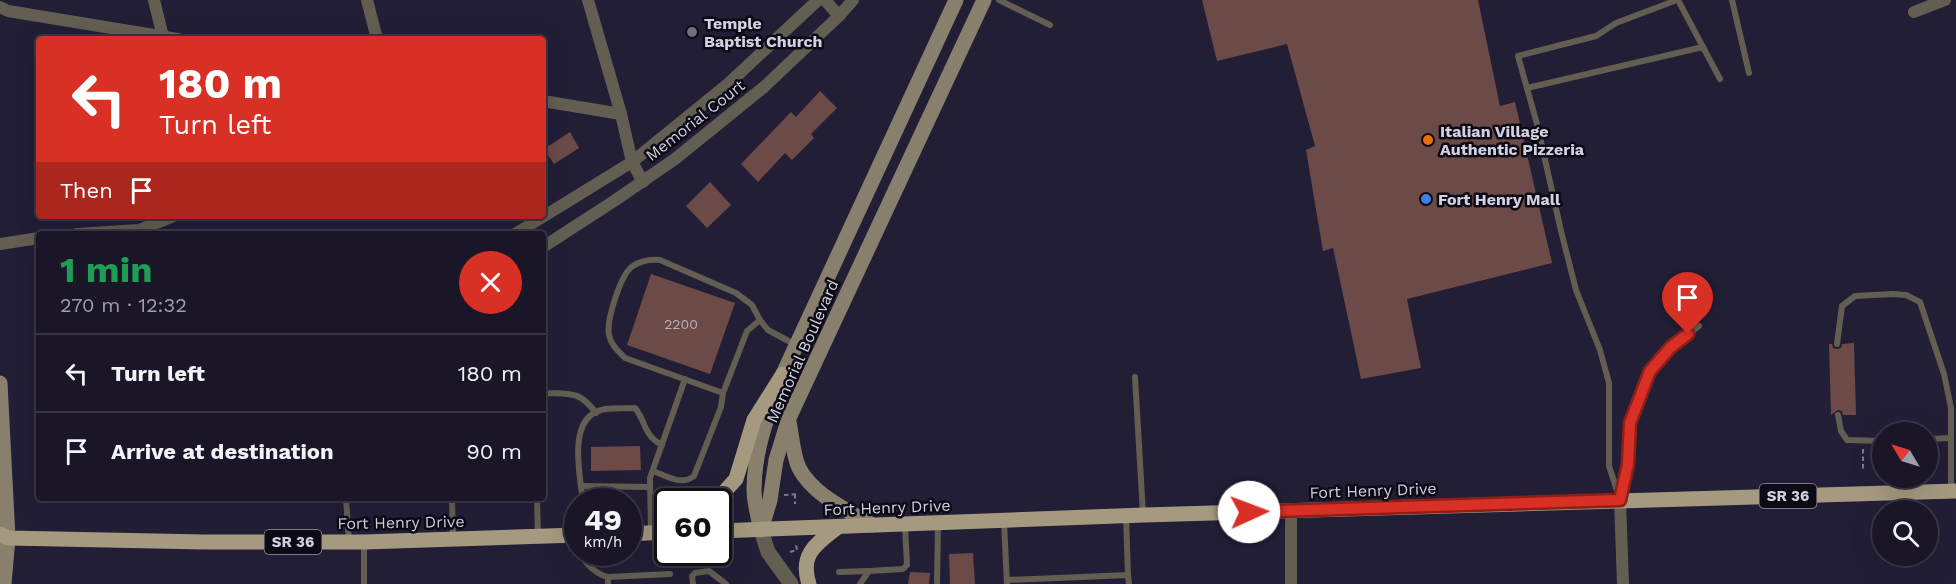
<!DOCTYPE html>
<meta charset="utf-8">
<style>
body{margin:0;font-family:"Work Sans",sans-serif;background:#231f30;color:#f1f3f6;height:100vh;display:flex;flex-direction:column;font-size:22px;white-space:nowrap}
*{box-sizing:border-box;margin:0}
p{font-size:20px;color:#9f9fa8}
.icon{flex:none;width:33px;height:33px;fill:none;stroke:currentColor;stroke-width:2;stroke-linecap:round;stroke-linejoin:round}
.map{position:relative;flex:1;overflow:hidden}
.sheet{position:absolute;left:36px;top:231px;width:510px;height:270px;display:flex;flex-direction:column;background:#1a1628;border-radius:6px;box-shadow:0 6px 24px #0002,0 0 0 2px #383545}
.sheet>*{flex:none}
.banner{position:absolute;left:36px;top:36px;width:510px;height:183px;border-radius:6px;box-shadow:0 6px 24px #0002,0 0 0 2px #383545;background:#d93025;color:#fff;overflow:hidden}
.needle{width:39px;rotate:308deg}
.controls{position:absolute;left:1872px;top:422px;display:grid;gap:12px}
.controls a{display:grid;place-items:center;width:66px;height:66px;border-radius:50%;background:#1a1628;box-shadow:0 6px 24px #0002,0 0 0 2px #383545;font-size:30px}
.speed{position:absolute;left:564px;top:488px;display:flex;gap:12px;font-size:30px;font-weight:700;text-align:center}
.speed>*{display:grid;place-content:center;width:78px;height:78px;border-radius:50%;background:#1a1628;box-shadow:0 6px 24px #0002,0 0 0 2px #383545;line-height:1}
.speed small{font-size:15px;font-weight:400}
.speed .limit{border:3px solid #111;border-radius:9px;background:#fff;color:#111}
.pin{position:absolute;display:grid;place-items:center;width:51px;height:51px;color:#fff;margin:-62px -26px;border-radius:50% 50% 50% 0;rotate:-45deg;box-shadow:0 0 6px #0007}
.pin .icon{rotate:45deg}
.me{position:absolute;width:66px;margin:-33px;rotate:88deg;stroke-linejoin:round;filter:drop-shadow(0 0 4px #0008)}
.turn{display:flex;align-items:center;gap:21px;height:126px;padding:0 24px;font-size:27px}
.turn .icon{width:78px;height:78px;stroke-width:2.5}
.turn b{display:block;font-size:42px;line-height:51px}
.then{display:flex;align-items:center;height:57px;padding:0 24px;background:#0003;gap:12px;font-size:22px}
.round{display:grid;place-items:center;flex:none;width:63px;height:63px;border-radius:32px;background:#231f30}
.overview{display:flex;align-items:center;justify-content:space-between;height:102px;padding:0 24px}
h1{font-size:36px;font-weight:700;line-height:45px;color:#1e9e55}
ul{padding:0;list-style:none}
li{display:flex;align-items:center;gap:18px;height:78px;padding:0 24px;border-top:2px solid #383545}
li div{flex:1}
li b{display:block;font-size:22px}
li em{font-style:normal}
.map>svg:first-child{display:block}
.building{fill:#6b4a48}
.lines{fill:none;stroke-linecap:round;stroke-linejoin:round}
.path{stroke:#7b798d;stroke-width:2;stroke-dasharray:4.5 3;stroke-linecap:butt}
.service{stroke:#635e52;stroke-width:6}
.minor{stroke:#635e52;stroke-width:12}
.tertiary{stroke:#635e52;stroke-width:15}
.secondary{stroke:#88806c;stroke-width:15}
.primary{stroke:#a59a80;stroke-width:15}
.route-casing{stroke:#8d1f18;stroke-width:15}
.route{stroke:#d93025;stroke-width:10}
.worship-dot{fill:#6b7280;stroke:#0b0a15;stroke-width:2}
.food-dot{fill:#e8710a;stroke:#0b0a15;stroke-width:2}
.shop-dot{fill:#3f7fe0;stroke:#0b0a15;stroke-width:2}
.labels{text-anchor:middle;stroke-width:5;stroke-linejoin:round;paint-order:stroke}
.number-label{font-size:14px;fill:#b8afbb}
.shield{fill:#0b0a15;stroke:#9695a4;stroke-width:1.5}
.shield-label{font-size:15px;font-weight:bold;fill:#d2d1e1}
.poi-label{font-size:16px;font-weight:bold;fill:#d2d1e1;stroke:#0b0a15;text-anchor:start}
.street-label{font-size:16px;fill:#d2d1e1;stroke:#0b0a15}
</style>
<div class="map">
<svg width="1956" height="584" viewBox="0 0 1956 584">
<rect width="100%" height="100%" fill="#221e36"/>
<g class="building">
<polygon points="1202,0 1478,0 1500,106 1515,102 1552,263 1407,299 1421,368 1361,379 1333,248 1323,251 1306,150 1315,146 1287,44 1217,61"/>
<polygon points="820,91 837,108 811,134 814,138 792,160 785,153 758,182 741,164 791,112 796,117"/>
<polygon points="570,132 579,148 554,164 544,149"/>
<polygon points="710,182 731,205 707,228 686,206"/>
<polygon points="651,274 735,303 710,374 627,345"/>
<polygon points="1854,343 1856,415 1843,415 1842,411 1838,410 1831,415 1829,344 1832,344 1833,348 1837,349 1841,348 1842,344"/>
<polygon points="640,446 641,470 591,471 591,447"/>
<polygon points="973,553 975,584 950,584 949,554"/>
<polygon points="910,572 930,573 929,584 908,584"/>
</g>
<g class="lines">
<g class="path">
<polyline points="1863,449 1863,470"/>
<polyline points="795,494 795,504"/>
<polyline points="784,495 799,494"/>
<polyline points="790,552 797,550 796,545"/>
</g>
<g class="service">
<polyline points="999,0 1050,25"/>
<polyline points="1678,0 1720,79"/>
<polyline points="1732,0 1749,73"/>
<polyline points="1527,88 1703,47"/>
<path d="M 760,320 L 747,331 L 723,393 L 625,358 C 618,351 611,345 609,335 C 606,321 621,273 633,266 C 642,260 650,259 660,260 L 736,293 L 752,305 L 760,320 L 768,330 L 796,345"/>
<polyline points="1837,344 1842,306 1855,296 1893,294 1906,295 1920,302 1944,374 1951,408 1951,490"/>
<polyline points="1135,377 1143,514"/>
<path d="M 543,393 C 570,394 579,390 596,413"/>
<polyline points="1838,415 1841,431 1847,440 1882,441"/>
<polyline points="1928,439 1951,438"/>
<path d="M 653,471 C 666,476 682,486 694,476 L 721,407 L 723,393"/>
<polyline points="581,486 649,487"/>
<polyline points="346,498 349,542"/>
<polyline points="452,498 453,538"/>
<polyline points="537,498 538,536"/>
<polyline points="1620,500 1609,466 1609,383 1600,350 1576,290 1561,231 1537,124 1518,56 1596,36 1616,23 1677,0"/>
<polyline points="1620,500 1628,464 1630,423 1650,371 1671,347 1699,326"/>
<path d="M 583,501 C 580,476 567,419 601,410 C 611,407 625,409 635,408 C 646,421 643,435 662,445"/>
<polyline points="1126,516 1128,575"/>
<polyline points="1004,522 1007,584"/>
<polyline points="651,532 650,478 685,379"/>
<polyline points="364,543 364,584"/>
<path d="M 579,552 C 586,564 595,574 608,577"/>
<polyline points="592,567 599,552"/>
<polyline points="839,572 869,571"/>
<polyline points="1007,580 1128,575 1129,584"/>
<polyline points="608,584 608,577 670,574"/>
<polyline points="693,584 692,576 695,573 709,571 726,584"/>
<polyline points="860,584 869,571 903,569 907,565 905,526"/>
<polyline points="937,584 938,524"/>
</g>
<g class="minor">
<polyline points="154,0 163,37"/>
<polyline points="367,0 377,39"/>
<polyline points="588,0 621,114 632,162 643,182"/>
<polyline points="825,0 839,16"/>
<polyline points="0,7 8,11 178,39"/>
<polyline points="1914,12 1945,0"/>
<polyline points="543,101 621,114"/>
<polyline points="77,234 139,230 174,216"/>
<polyline points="515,234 632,162 728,84 818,0"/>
<polyline points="0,244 39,238"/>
<polyline points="543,247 614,201 675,159 764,87 839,16 853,0"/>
<polyline points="1620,500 1623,584"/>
<polyline points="1291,511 1291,584"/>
</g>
<polyline class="tertiary" points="761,530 768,552 791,584"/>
<g class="secondary">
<polyline points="0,383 8,538 4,584"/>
<path d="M 789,422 C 792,436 793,455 799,468 C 813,495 847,510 872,525"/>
<path d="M 760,527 C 758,515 754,502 754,490 C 754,449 769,412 783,374 L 956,0"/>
<polyline points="761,530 770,500 776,460 789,418 984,0"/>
</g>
<g class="primary">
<polyline points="716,501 736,479 754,420 783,374"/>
<polyline points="718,531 1144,515 1956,491"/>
<polyline points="0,534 8,538 204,542 364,542 578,535"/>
<polyline points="628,534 668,532"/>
<path d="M 809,584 C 799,554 817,543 838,527"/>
</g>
</g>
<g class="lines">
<defs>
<polyline id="route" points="1249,512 1620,500 1628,464 1630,423 1650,371 1671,347 1688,334"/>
</defs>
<use href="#route" class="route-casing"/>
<use href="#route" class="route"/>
</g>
<circle class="worship-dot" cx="692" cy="32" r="6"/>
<circle class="food-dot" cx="1428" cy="140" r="6"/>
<circle class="shop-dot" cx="1426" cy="199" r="6"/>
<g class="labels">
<g class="number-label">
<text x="681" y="329">2200</text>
</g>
<g class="shield">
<rect x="1759.5" y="484" width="57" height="24" rx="4.5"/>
<rect x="264.5" y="530" width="57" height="24" rx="4.5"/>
</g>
<g class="shield-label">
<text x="1788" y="501">SR 36</text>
<text x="293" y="547">SR 36</text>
</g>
<g class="poi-label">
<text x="704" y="29">Temple<tspan x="704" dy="18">Baptist Church</tspan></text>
<text x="1440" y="137">Italian Village<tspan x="1440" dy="18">Authentic Pizzeria</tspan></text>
<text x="1438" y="205">Fort Henry Mall</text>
</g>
<g class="street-label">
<text transform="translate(695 120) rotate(-38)" y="6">Memorial Court</text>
<text transform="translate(802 351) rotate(-66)" y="6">Memorial Boulevard</text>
<text transform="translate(1373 490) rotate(-2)" y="6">Fort Henry Drive</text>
<text transform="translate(887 507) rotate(-2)" y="6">Fort Henry Drive</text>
<text transform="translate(401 522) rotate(-1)" y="6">Fort Henry Drive</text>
</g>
</g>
</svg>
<div class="controls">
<a><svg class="needle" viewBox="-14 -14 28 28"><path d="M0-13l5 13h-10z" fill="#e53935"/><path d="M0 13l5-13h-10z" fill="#9f9fa8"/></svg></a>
<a><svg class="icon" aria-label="search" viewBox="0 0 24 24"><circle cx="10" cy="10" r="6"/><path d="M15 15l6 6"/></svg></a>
</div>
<div class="speed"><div>49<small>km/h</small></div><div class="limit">60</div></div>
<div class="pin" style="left:1688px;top:334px;background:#d93025"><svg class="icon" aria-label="arrive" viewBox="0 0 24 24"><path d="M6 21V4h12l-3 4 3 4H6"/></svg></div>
<svg class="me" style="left:1249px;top:512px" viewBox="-20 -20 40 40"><circle r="19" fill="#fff"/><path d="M0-13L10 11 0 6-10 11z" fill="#d93025"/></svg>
<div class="banner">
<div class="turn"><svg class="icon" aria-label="left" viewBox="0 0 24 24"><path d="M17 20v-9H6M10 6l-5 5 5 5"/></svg><div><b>180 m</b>Turn left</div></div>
<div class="then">Then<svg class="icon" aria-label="arrive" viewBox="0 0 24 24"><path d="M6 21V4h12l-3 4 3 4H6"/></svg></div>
</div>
<section class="sheet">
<div class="overview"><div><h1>1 min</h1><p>270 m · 12:32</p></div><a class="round" style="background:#d93025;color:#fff"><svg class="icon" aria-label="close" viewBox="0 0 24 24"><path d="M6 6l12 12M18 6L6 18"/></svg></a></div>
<ul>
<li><svg class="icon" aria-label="left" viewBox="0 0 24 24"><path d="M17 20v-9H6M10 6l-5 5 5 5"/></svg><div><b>Turn left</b></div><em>180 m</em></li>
<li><svg class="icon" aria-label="arrive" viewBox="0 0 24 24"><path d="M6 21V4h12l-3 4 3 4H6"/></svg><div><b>Arrive at destination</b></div><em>90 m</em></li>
</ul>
</section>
</div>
